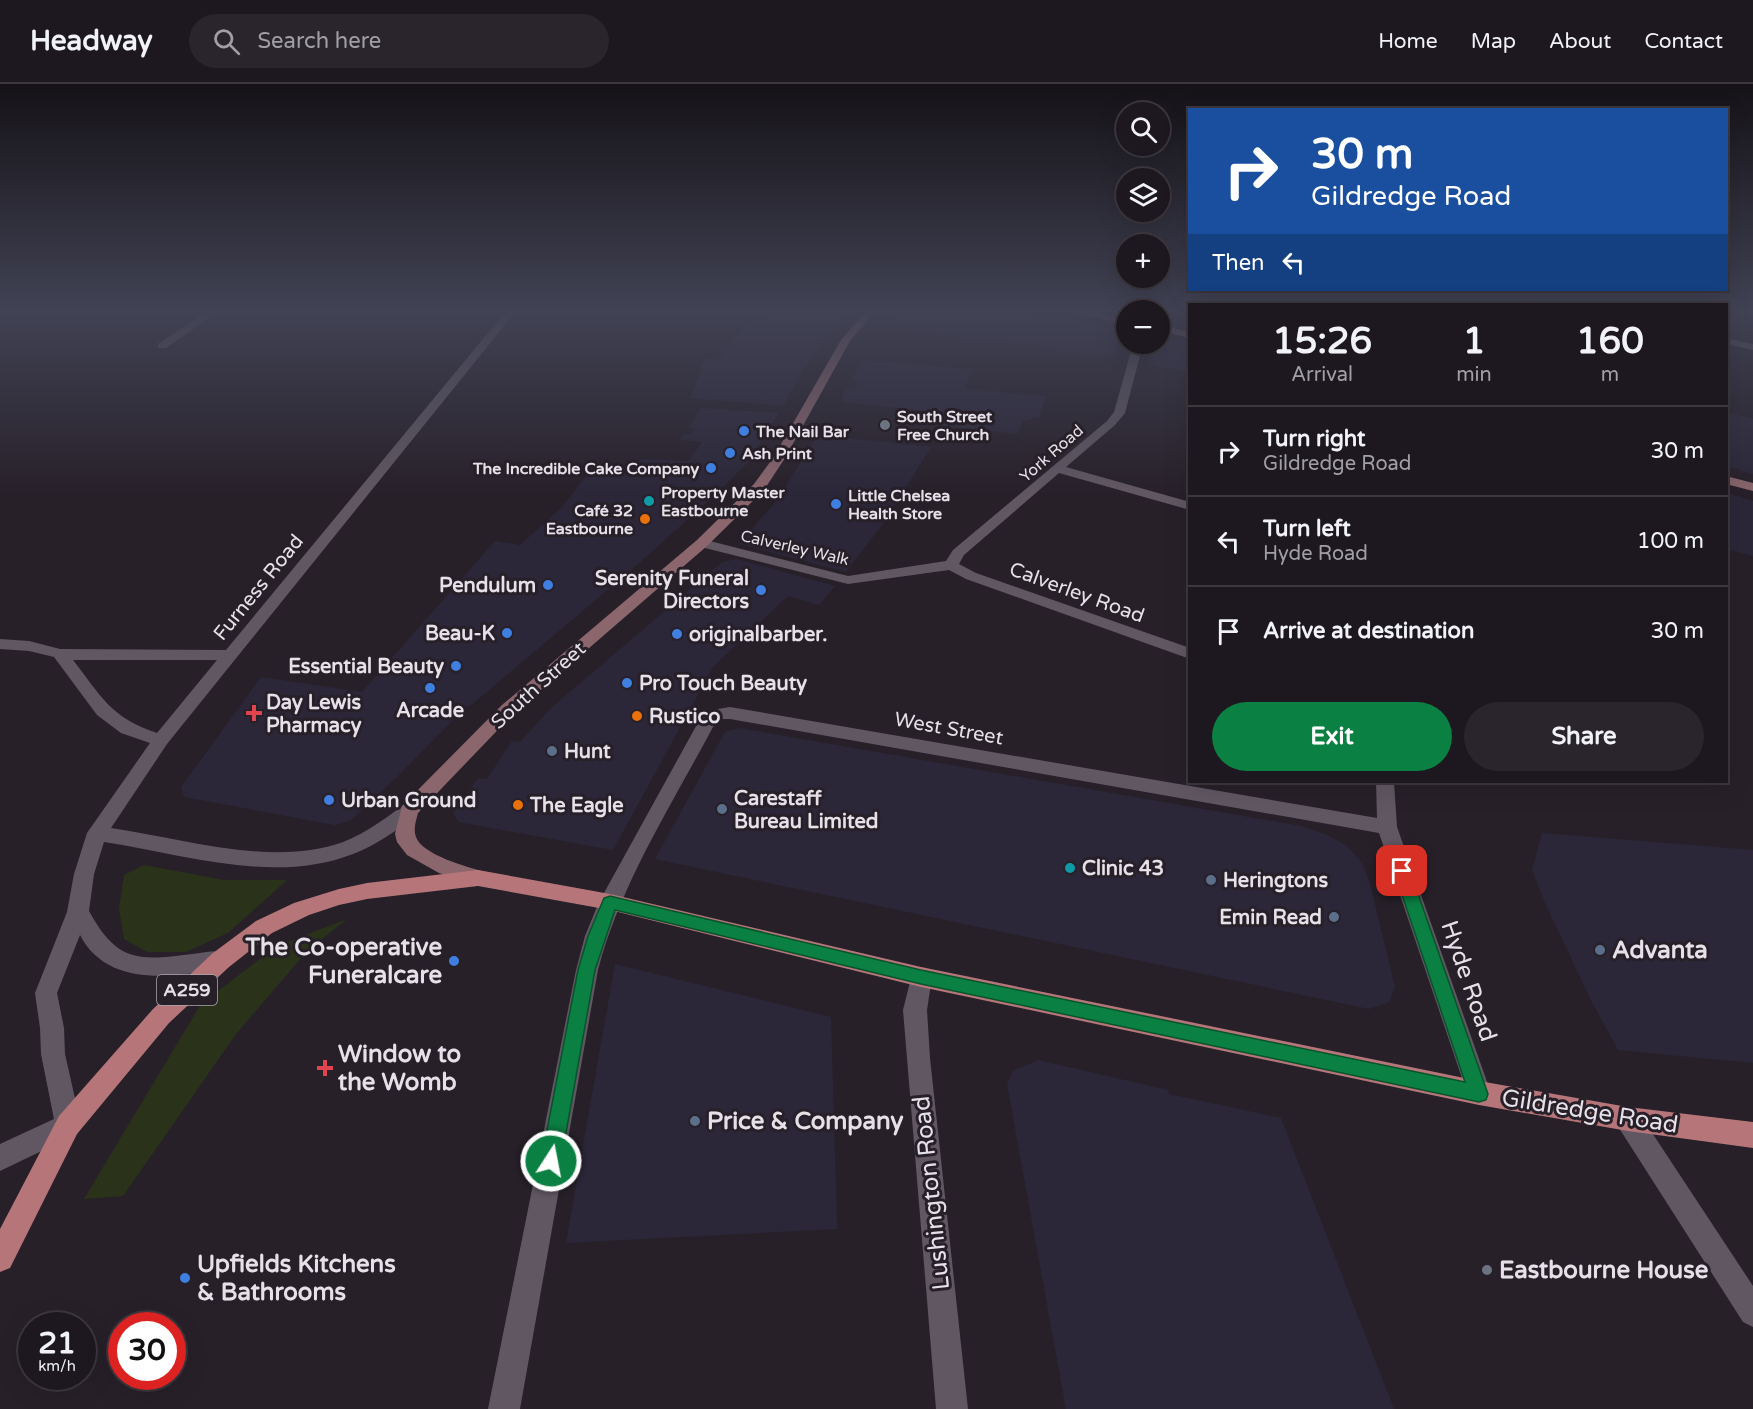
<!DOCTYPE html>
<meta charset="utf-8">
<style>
body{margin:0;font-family:"Varela Round",sans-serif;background:#2a252c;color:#f1f3f6;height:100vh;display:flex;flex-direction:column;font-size:22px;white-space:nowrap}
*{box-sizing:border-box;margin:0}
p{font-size:20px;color:#a0a0a4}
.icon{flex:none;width:33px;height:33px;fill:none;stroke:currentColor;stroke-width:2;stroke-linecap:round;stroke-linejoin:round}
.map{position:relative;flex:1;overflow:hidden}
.details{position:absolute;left:1188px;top:219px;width:540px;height:480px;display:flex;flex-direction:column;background:#1d181f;border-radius:0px;box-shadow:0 6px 24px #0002,0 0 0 2px #3b373d}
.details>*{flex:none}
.banner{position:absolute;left:1188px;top:24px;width:540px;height:183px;border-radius:0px;box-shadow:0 6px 24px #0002,0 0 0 2px #3b373d;background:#1a4fa0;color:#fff;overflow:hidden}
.fabs{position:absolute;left:1116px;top:18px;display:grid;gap:12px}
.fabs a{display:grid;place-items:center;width:54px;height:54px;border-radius:50%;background:#1d181f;box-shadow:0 6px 24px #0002,0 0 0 2px #3b373d;font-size:30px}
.speed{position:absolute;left:18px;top:1228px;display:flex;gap:12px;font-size:30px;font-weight:700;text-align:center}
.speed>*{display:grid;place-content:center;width:78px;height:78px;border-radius:50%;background:#1d181f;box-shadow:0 6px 24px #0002,0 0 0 2px #3b373d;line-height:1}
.speed small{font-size:15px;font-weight:400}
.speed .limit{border:9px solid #d22;background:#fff;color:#111}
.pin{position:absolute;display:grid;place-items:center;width:51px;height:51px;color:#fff;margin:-26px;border-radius:12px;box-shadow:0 3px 9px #0006}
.me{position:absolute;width:66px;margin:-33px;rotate:11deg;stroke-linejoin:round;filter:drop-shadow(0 0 4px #0008)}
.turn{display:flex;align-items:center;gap:21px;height:126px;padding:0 24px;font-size:27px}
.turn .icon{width:78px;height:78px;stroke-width:2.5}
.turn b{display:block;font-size:42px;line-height:51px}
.then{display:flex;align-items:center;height:57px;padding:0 24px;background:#0003;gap:12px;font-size:22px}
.eta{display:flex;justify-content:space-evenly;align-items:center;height:102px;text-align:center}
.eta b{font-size:36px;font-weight:700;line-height:42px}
.button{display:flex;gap:12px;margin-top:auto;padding:12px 24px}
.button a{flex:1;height:69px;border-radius:36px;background:#0b8043;color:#fff;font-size:24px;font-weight:700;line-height:69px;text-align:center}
.button a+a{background:#2a252c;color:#f1f3f6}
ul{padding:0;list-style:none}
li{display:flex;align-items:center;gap:18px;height:90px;padding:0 24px;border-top:2px solid #3b373d}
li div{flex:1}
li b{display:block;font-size:22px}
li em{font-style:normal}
header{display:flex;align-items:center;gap:36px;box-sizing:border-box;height:84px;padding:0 30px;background:#1d181f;border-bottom:2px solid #3b373d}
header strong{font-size:28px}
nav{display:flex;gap:33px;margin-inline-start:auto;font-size:21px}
.search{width:420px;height:54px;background:#2a252c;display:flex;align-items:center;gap:15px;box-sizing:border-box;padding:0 21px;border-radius:33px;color:#a0a0a4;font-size:22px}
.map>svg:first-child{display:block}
.commercial{fill:#2b2738}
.green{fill:#2a331a}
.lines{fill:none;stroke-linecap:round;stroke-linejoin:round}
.street{fill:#605762;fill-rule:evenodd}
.secondary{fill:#8b666d;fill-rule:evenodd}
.primary{fill:#b67679;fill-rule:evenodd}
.route{fill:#0b8043;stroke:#07532c;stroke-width:1.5}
.worship-dot{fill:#6b7280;stroke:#272029;stroke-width:2}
.shop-dot{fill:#3f7fe0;stroke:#272029;stroke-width:2}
.culture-dot{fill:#0f9aa8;stroke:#272029;stroke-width:2}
.food-dot{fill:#e8710a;stroke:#272029;stroke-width:2}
.health-dot{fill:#e0444e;stroke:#272029;stroke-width:2}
.service-dot{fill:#5c6f8a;stroke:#272029;stroke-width:2}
.labels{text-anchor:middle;stroke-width:6;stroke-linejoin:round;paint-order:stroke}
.far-poi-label{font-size:16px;font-weight:bold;fill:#e6e1e8;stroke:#272029;text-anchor:start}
.far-street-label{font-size:16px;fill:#e6e1e8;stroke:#272029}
.shield{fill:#272029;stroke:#ada7af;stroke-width:1.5}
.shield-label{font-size:18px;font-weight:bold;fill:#e6e1e8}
.poi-label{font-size:20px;font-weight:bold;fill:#e6e1e8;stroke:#272029;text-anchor:start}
.street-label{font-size:20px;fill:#e6e1e8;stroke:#272029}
.near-poi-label{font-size:24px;font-weight:bold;fill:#e6e1e8;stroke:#272029;text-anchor:start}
.near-street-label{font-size:24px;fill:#e6e1e8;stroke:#272029}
</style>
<header>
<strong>Headway</strong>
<div class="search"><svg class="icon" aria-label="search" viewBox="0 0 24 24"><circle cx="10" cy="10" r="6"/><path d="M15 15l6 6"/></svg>Search here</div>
<nav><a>Home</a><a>Map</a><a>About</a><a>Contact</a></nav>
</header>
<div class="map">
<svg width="1753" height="1325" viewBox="0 0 1753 1325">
<rect width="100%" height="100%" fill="#272029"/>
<g class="commercial">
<polygon points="771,227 850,227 825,253 797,296 783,322 690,314 705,274 718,275 751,236 761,236"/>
<polygon points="902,227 1025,227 1116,243 1120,246 1114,274 1062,268 1062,265 973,256 884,242"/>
<polygon points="1163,253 1189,258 1189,288 1150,281 1152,266 1160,260"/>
<polygon points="862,276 974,285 964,305 1046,312 1040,333 1023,337 1017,350 943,342 938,340 945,329 841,318 845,306 856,303 857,298 851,297"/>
<polygon points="701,324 779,329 747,379 716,410 637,481 470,622 467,622 397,693 351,736 335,741 184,713 181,703 261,593 362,608 495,457 520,461 561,424 591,386 630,389 641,375 688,377 702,358 680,356 683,350 690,350 694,345 688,344"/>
<polygon points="1727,328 1753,335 1753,390 1727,382"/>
<polygon points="818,351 931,363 883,440 846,488 739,460 777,416"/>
<polygon points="1727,409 1753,417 1753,472 1727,465"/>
<polygon points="737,475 835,502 819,521 788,512 713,583 613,766 458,738 453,729 478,694 487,695 512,657 520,658 551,624 722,478"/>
<polygon points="739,644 1301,742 1325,750 1346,761 1361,778 1369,796 1395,903 1389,918 1369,925 655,775 725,648"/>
<polygon points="1542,749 1753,766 1753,979 1618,966 1590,914 1546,821 1532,786"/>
<polygon points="615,880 831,933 837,1145 566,1159"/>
<polygon points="1038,976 1168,1006 1169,1010 1281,1034 1394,1325 1066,1325 1007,1000 1013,987"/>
</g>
<g class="green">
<polygon points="144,781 224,796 287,796 228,849 186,868 147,868 124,855 119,825 124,791"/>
<polygon points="347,835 307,867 236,950 123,1112 84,1115 201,920 277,862"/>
</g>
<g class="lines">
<g class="street">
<polygon points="208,227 219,227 166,264 158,264 158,260"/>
<path d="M 506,227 L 516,227 L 167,660 L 111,744 C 180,754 265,781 334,761 C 359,754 382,737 402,722 L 409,720 L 416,722 L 419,727 L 416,732 C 396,747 376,761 353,770 C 274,801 184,770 104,758 L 94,790 L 89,827 C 117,878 137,877 192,870 C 204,869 217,865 229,869 L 232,876 L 229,883 C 216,887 201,888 187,890 C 146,895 101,892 80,851 L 57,909 L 64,944 L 65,970 L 81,1041 L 77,1050 L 0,1087 L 0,1060 L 54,1035 L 41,970 L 40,944 L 35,909 L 67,828 L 74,790 L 87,749 L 150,659 L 121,649 L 97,631 L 54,573 L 29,567 L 0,565 L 0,555 L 29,557 L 60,565 L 226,566 ZM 73,576 L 217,576 L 157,649 C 111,634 101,612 73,576 Z"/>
<polygon points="1726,254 1753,260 1753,266 1726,260"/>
<polygon points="1133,260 1143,260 1125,329 1115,341 1066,383 1190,418 1190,426 1059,389 964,471 959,480 976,489 1190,564 1190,575 966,495 949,486 848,500 697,462 695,459 702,455 848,492 946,477 953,466 1107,337 1114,328"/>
<path d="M 730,623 L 1377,734 L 1376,698 L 1394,698 L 1397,743 L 1491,1009 L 1488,1017 L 1479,1021 L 1470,1017 L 1467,1009 L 1379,749 L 730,635 L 722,635 L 713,643 C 672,720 620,801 598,886 L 520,1325 L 488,1325 L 576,886 L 585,852 L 599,818 L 700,635 L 712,626 Z"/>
<polygon points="921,883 929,886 932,893 927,926 930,974 968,1325 936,1325 903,926 913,886"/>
<polygon points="1628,1023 1637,1026 1753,1202 1753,1243 1743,1238 1619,1044 1615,1035 1619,1026"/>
</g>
<g class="secondary">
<path d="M 866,227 L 876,227 L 850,257 L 785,374 L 764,406 L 707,462 L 514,629 L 418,729 C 416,737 413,745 416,753 C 422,771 468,783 485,788 L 488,794 L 485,800 L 478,802 L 439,789 L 407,771 L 397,758 L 395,750 L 402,722 L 502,621 L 697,456 L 754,400 L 773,374 L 841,256 Z"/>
<polygon points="1075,227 1090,227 1126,234 1126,240 1076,229"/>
<polygon points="1160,241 1190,248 1190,254 1160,247"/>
<polygon points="1726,392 1753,399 1753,407 1726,400"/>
</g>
<polygon class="primary" points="478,786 610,810 921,883 1479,997 1628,1023 1753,1038 1753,1064 1628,1047 1479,1021 921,903 610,826 478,802 367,815 339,821 309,831 272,849 229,883 169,939 77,1050 10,1184 0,1188 0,1145 59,1032 153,925 213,869 256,837 294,819 339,805 367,799"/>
</g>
<linearGradient id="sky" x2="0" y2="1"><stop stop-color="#151217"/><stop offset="0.55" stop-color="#414254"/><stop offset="1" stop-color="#414254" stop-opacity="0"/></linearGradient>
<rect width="1753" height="412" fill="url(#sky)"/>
<polygon class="route" points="1402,781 1408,783 1410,787 1488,1010 1486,1016 1479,1018 921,900 615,826 595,886 561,1077 558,1084 551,1087 544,1084 541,1077 578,886 588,852 604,814 610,812 921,886 1465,998 1394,787 1397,783"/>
<g class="worship-dot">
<circle cx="885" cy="341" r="6"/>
<circle cx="1487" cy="1186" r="6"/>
</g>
<g class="shop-dot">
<circle cx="744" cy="347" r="6"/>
<circle cx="730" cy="369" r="6"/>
<circle cx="711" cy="384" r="6"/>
<circle cx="836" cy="420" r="6"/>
<circle cx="548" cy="501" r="6"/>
<circle cx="761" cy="506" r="6"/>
<circle cx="507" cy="549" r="6"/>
<circle cx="677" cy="550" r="6"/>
<circle cx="456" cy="582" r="6"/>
<circle cx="627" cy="599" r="6"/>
<circle cx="430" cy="604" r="6"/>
<circle cx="329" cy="716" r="6"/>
<circle cx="454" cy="877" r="6"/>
<circle cx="185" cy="1194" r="6"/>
</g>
<g class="culture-dot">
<circle cx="649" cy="417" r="6"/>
<circle cx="1070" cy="784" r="6"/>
</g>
<g class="food-dot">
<circle cx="645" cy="435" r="6"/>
<circle cx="637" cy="632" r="6"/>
<circle cx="518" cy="721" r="6"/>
</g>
<g class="health-dot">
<path d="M251 620h6v6h6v6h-6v6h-6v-6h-6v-6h6z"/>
<path d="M322 975h6v6h6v6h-6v6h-6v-6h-6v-6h6z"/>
</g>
<g class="service-dot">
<circle cx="552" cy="667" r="6"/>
<circle cx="722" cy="725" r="6"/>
<circle cx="1211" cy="796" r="6"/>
<circle cx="1334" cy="833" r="6"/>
<circle cx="1600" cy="866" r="6"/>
<circle cx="695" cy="1037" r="6"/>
</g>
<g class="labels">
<g class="far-poi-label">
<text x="897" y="338">South Street<tspan x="897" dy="18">Free Church</tspan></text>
<text x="756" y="353">The Nail Bar</text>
<text x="742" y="375">Ash Print</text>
<text x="699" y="390" text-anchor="end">The Incredible Cake Company</text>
<text x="661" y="414">Property Master<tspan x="661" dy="18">Eastbourne</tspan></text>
<text x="848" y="417">Little Chelsea<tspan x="848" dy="18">Health Store</tspan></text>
<text x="633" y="432" text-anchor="end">Café 32<tspan x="633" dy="18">Eastbourne</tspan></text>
</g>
<g class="far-street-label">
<text transform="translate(1051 369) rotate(-41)" y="6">York Road</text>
<text transform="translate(795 463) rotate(13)" y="6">Calverley Walk</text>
</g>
<rect class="shield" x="157" y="891" width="60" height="30" rx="4.5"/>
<g class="shield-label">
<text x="187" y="912">A259</text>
</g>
<g class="poi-label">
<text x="749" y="501" text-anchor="end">Serenity Funeral<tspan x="749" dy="23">Directors</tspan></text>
<text x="536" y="508" text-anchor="end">Pendulum</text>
<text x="495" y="556" text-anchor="end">Beau-K</text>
<text x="689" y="557">originalbarber.</text>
<text x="444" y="589" text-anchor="end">Essential Beauty</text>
<text x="639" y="606">Pro Touch Beauty</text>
<text x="266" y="625">Day Lewis<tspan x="266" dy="23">Pharmacy</tspan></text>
<text x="430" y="633" text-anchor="middle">Arcade</text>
<text x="649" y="639">Rustico</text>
<text x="564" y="674">Hunt</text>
<text x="734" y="721">Carestaff<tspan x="734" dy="23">Bureau Limited</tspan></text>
<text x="341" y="723">Urban Ground</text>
<text x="530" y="728">The Eagle</text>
<text x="1082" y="791">Clinic 43</text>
<text x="1223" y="803">Heringtons</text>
<text x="1322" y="840" text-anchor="end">Emin Read</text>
</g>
<g class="street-label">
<text transform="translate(258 503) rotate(-51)" y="7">Furness Road</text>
<text transform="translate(1077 508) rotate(20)" y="7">Calverley Road</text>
<text transform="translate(538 601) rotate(-42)" y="7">South Street</text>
<text transform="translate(949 644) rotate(10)" y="7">West Street</text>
</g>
<g class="near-poi-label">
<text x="442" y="871" text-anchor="end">The Co-operative<tspan x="442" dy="28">Funeralcare</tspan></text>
<text x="1612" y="874">Advanta</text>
<text x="338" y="978">Window to<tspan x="338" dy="28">the Womb</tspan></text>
<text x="707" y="1045">Price &amp; Company</text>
<text x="197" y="1188">Upfields Kitchens<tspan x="197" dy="28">&amp; Bathrooms</tspan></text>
<text x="1499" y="1194">Eastbourne House</text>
</g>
<g class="near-street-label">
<text transform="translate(1469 897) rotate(71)" y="8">Hyde Road</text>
<text transform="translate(1590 1027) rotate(9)" y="8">Gildredge Road</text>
<text transform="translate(931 1109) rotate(-96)" y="8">Lushington Road</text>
</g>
</g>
</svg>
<div class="fabs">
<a><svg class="icon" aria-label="search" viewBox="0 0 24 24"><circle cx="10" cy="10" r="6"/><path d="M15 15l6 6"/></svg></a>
<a><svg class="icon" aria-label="layers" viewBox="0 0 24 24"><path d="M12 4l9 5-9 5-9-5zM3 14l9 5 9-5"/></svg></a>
<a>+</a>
<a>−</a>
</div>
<div class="speed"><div>21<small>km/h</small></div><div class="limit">30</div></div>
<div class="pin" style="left:1402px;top:787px;background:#d93025"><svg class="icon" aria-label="arrive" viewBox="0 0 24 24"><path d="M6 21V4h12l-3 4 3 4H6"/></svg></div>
<svg class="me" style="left:551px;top:1077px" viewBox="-20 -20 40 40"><circle r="17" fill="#0b8043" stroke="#fff" stroke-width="3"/><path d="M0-11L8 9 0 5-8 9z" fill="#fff"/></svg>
<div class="banner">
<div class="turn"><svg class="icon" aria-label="right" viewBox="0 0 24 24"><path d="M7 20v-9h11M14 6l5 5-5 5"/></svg><div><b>30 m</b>Gildredge Road</div></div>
<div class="then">Then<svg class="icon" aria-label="left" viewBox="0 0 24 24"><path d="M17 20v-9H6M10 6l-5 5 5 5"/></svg></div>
</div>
<section class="details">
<div class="eta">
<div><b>15:26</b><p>Arrival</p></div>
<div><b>1</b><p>min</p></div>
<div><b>160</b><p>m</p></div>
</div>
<ul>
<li><svg class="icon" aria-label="right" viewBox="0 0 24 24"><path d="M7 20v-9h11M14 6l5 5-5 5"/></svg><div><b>Turn right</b><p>Gildredge Road</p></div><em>30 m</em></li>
<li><svg class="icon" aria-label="left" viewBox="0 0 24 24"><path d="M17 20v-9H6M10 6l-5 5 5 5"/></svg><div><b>Turn left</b><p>Hyde Road</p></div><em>100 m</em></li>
<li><svg class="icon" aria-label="arrive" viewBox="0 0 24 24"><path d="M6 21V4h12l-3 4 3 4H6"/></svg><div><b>Arrive at destination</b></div><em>30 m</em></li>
</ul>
<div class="button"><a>Exit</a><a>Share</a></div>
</section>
</div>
